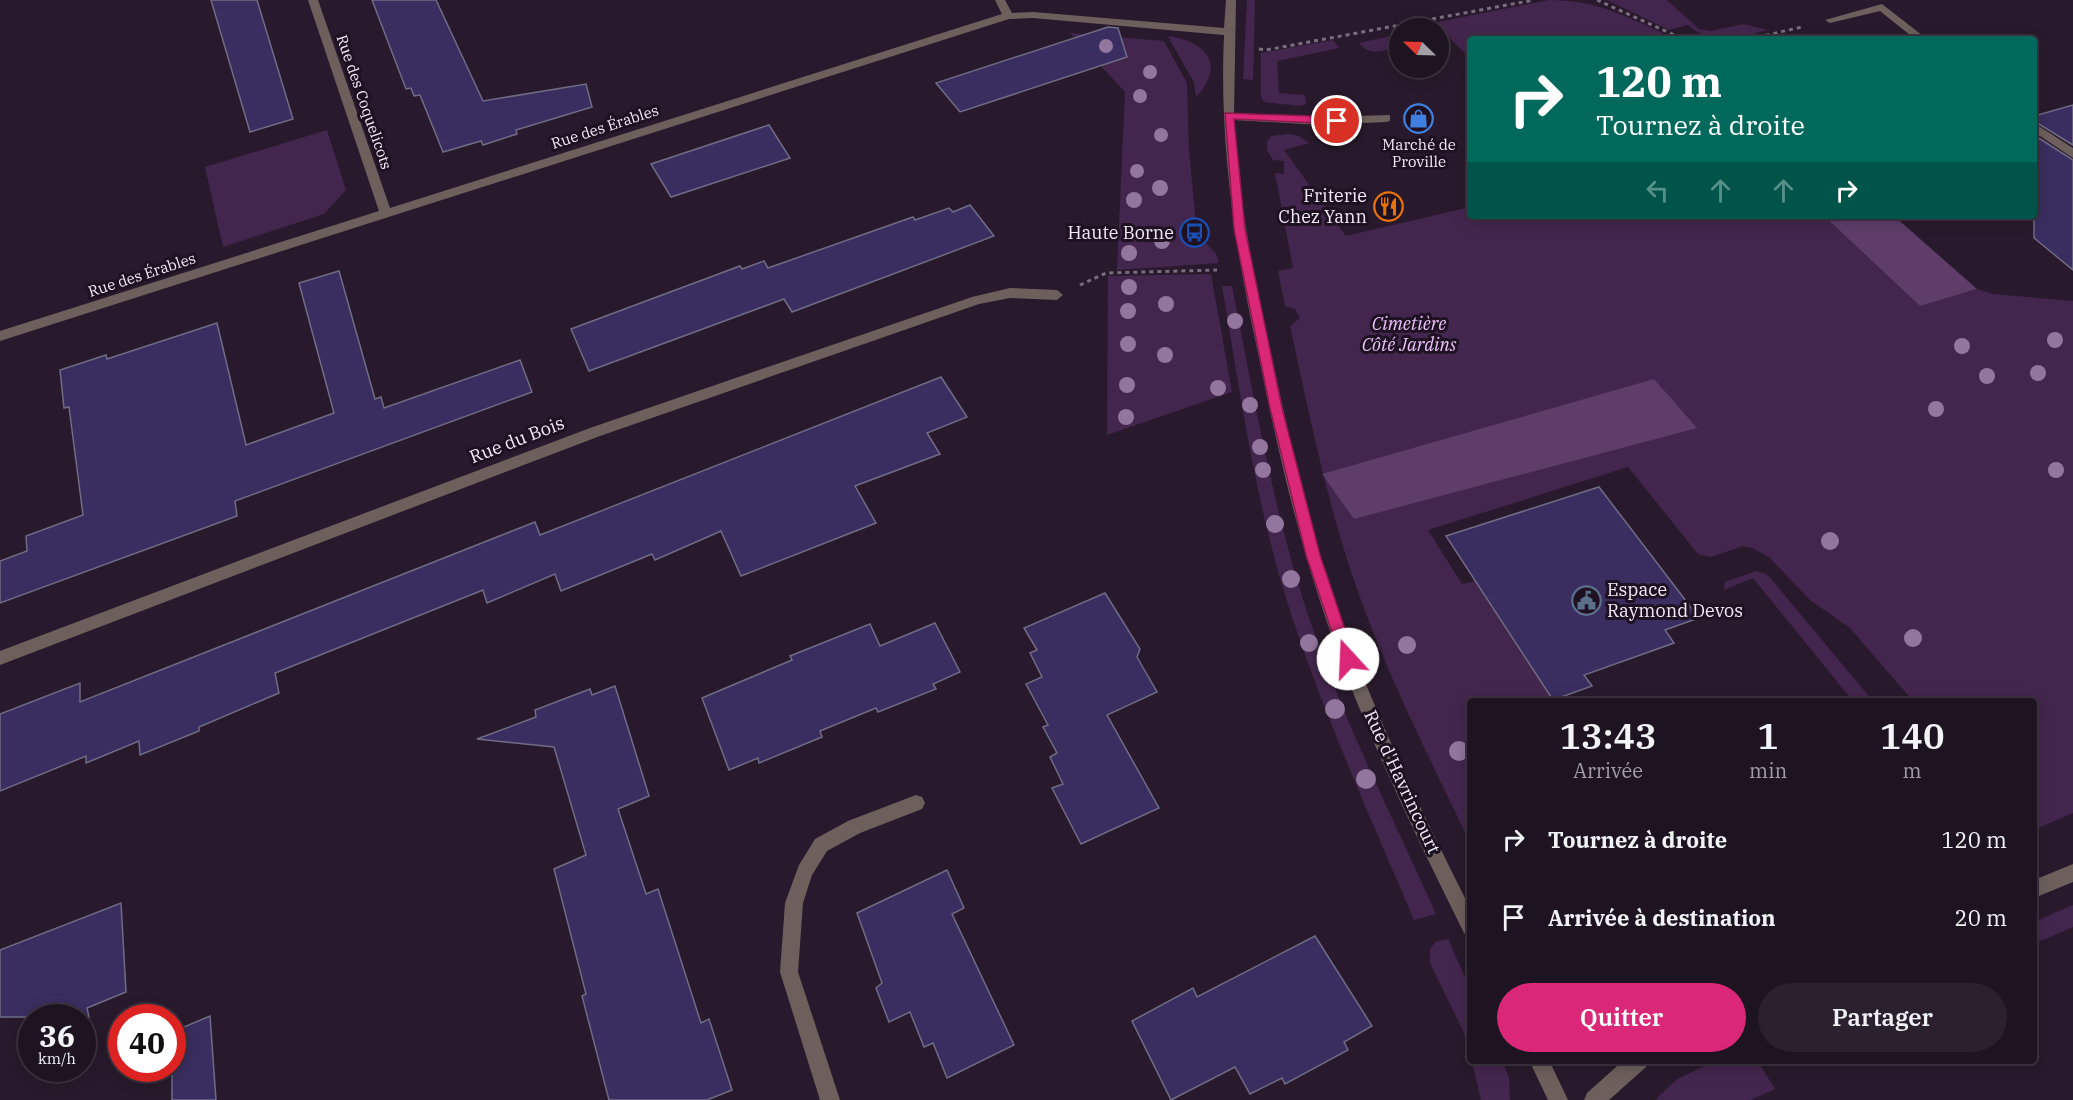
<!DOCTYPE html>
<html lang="fr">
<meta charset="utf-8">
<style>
body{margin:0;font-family:"IBM Plex Serif",serif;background:#2b212e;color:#f1f3f6;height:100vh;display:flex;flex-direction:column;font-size:22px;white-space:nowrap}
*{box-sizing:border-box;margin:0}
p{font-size:20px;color:#a19ea5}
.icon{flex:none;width:33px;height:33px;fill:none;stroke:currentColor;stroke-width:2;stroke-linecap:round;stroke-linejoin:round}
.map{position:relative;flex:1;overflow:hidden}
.drawer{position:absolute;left:1467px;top:698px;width:570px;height:366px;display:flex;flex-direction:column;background:#1e1421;border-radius:6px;box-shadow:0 3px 15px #0003,0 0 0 2px #3c333f}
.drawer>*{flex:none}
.top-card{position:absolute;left:1467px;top:36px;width:570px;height:183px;border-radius:6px;box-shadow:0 3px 15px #0003,0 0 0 2px #3c333f;background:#00695c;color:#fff;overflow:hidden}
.needle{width:39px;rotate:293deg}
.controls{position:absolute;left:1389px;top:18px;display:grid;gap:12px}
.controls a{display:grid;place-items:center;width:60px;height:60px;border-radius:50%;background:#1e1421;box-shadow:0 3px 15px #0003,0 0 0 2px #3c333f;font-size:30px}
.speed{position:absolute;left:18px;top:1004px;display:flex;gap:12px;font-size:30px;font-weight:700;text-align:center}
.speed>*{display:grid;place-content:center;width:78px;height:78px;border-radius:50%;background:#1e1421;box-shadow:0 3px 15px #0003,0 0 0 2px #3c333f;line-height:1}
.speed small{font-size:15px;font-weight:400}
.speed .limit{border:9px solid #d22;background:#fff;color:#111}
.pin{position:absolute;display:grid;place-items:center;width:51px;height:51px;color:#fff;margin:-26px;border:3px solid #fff;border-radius:50%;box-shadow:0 2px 6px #0007}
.me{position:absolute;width:66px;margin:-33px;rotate:340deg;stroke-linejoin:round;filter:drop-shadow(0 0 4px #0008)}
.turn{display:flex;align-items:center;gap:21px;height:126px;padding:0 30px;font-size:27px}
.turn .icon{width:78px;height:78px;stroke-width:2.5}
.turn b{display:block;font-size:42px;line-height:51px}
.lanes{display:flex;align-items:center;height:57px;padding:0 30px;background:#0003;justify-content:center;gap:30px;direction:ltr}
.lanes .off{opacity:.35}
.eta{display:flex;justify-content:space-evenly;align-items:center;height:102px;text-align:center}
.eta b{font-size:36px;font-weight:600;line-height:42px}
.primary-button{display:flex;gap:12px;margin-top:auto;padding:12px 30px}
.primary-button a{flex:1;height:69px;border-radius:36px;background:#db2777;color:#fff;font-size:24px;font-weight:600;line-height:69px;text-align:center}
.primary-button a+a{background:#2b212e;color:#f1f3f6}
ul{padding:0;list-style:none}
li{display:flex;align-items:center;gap:18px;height:78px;padding:0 30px}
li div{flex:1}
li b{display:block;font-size:22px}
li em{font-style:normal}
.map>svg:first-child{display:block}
.green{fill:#43264d}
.forest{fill:#5e3d69}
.building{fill:#392e5f;stroke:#6f6c85;stroke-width:1.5}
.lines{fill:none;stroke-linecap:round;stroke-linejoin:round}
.path{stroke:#7a6e7e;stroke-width:3;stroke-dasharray:4 4;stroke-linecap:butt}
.minor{fill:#6d605c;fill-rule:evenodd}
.tree{fill:#93769d}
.route{fill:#db2777;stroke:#8e194d;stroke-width:1.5}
.labels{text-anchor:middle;stroke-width:6;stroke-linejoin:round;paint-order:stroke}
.far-street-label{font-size:15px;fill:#f3eaf7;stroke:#1e1122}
.far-poi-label{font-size:15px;fill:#f3eaf7;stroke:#1e1122}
.poi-label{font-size:18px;fill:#f3eaf7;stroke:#1e1122;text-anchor:end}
.park-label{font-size:18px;font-style:italic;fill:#ebc1fa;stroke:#1e1122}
.street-label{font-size:18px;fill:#f3eaf7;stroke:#1e1122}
</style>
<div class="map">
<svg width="2073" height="1100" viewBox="0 0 2073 1100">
<rect width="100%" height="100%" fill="#281a2c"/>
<g class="green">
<polygon points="1247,0 1255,0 1253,80 1243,79"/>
<path d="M 1549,0 C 1595,0 1620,14 1661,32 L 1669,39 L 1470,39 L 1470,59 L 1448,36 L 1439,38 L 1438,28 L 1418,28 L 1418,26 Z"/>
<path d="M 1607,0 L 1667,0 L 1699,29 L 1710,31 L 1744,24 L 1768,30 C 1737,38 1713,47 1688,25 L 1669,30 Z"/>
<polygon points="1070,33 1164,41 1187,83 1189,151 1197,233 1216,254 1219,263 1117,270 1125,92"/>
<path d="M 1399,34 L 1399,47 C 1384,50 1370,57 1359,43 Z"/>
<path d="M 1168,36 C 1206,41 1227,65 1196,97 L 1194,83 Z"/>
<polygon points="1333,40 1339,48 1277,61 1279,93 1305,95 1306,104 1300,106 1264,102 1261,96 1261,53"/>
<polygon points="327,130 346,190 324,214 223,247 205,167"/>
<path d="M 1288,134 L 1299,136 L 1309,143 L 1284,150 L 1346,236 L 1470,207 L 1470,216 L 1824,216 L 1920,306 L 1977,289 L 1993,294 L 2073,301 L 2073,813 L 2034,830 L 2034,700 L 1912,700 L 1850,628 L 1810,600 L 1769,557 L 1752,548 L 1743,546 L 1711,557 L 1698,554 L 1628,467 L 1428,530 L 1462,584 L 1475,581 L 1553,700 L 1470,700 L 1470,843 C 1434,767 1395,691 1365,611 C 1330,519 1311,422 1290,326 L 1300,318 L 1295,309 L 1285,306 L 1278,271 L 1293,268 L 1275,173 L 1284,174 L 1284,161 L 1273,160 L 1267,150 L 1267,142 L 1271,136 Z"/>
<polygon points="1211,274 1232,392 1107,435 1108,276"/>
<path d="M 1222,286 L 1232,286 C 1254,398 1273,510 1309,618 C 1343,720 1392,816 1436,914 L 1414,920 C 1372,821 1327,722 1293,620 C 1257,513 1241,398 1222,286 Z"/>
<polygon points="1756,571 1766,574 1772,580 1872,700 1852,700 1753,578 1724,590 1725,582"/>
<polygon points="2073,905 2073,927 2034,944 2034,922"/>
<polygon points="1448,939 1470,988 1470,1053 1463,1031 1430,963 1430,950 1435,942"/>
<polygon points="1472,1061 1502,1061 1509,1077 1510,1100 1481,1100"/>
<polygon points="1715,1061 1770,1061 1760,1065 1775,1089 1750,1100 1655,1100 1677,1079"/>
</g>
<g class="forest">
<polygon points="1824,216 1894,216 1977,289 1920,306"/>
<polygon points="1654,379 1697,428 1354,519 1322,474"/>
</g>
<g class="building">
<polygon points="211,0 257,0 293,119 250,132"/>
<polygon points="372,0 436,0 483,101 586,84 592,107 516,130 517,134 483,145 481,141 443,152 420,95 414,96 411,88 406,89"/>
<polygon points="1108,27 1118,28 1127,57 960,112 936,83"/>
<polygon points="2073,105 2073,145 2034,121 2034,116"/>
<polygon points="769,125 790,158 671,197 651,164"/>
<polygon points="2034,135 2073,160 2073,270 2034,238"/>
<polygon points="970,205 994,236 792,312 784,299 589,371 571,329 740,266 742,269 764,261 768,268 913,217 915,220 949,208 953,212"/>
<polygon points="339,271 375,399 381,397 384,408 520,360 532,392 235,501 237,516 0,603 0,561 27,551 26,536 83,515 69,407 64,408 60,370 106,355 107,359 217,323 246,445 334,413 299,283"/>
<polygon points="941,377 967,417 927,433 940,454 855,486 876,523 741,576 721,531 655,560 652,554 561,591 555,574 487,603 483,590 275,673 279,693 199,727 199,731 140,755 139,741 86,763 86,756 0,791 0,714 80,683 80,702 535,522 540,535"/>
<polygon points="1599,487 1699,618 1665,630 1674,643 1584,675 1592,686 1553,700 1446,536"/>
<polygon points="1105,593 1140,649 1137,657 1157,692 1107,715 1159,808 1081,844 1052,788 1063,784 1050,757 1057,753 1043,727 1048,725 1026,684 1042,677 1030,653 1037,650 1024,628"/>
<polygon points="935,623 960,672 933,684 936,689 878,712 876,708 820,731 822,737 759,763 758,758 729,770 702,698 792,660 790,656 870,624 880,646"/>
<polygon points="615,686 649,796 618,809 646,894 658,889 701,1023 709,1019 732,1090 707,1100 609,1100 582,996 586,994 554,869 586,855 554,747 477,739 536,717 535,710 590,689 592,695"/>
<polygon points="947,870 964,908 952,914 1014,1045 947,1078 933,1043 924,1047 910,1012 889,1022 876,988 882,983 857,913"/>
<polygon points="121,903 126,992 87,1008 89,1017 0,1017 0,950"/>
<polygon points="1315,936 1372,1026 1344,1042 1348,1050 1285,1084 1282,1078 1250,1094 1235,1067 1171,1100 1132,1021 1193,988 1197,997"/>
<polygon points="210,1016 216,1100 172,1100 172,1032"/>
</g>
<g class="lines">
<g class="path">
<polyline points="1597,0 1683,39"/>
<polyline points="1750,39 1802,27"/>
<polyline points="1259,49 1266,50 1534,0"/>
<polyline points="1080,285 1106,273 1217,270"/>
</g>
<g class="minor">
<path d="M 308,0 L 318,0 L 390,208 L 1002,14 L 995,0 L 1005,0 L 1012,13 L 1033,12 L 1224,28 L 1226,0 L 1236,0 L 1234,113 L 1321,117 L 1390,115 L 1390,121 L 1386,122 L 1321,125 L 1234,120 C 1238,199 1254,276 1271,353 C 1289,438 1308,522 1336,604 C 1372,709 1420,809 1470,908 L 1470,936 L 1464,933 C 1411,826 1358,718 1321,604 C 1294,522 1275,437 1258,353 C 1235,247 1219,143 1224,35 L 1033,18 L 1009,19 L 0,341 L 0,331 L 379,211 Z"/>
<polygon points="1882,4 1927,39 1915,39 1880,11 1830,23 1825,20"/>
<polygon points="2034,123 2073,148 2073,158 2034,132"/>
<polygon points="1010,288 1057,290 1063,295 1057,300 1010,298 979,304 600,436 0,665 0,651 590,428 972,297"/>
<polygon points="916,795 922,797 925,803 922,809 860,833 827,851 812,875 803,903 798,972 840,1100 820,1100 780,972 785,903 799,865 815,839 848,821"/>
<polygon points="2073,864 2073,882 2034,898 2034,880"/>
<polygon points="1529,1060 1549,1060 1568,1100 1548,1100"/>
<polygon points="1624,1060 1648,1060 1646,1067 1609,1100 1584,1100 1587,1093"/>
</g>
</g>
<g class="tree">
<circle cx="1106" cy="46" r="7"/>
<circle cx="1150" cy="72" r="7"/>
<circle cx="1140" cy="96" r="7"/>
<circle cx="1161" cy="135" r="7"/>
<circle cx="1137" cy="171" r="7"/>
<circle cx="1160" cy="188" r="8"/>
<circle cx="1134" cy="200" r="8"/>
<circle cx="1162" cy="241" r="8"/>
<circle cx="1129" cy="253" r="8"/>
<circle cx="1129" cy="287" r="8"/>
<circle cx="1166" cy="304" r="8"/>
<circle cx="1128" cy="311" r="8"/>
<circle cx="1235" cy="321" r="8"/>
<circle cx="2055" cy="340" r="8"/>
<circle cx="1128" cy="344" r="8"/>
<circle cx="1962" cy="346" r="8"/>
<circle cx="1165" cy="355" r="8"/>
<circle cx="2038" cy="373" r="8"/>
<circle cx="1987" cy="376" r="8"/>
<circle cx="1127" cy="385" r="8"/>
<circle cx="1218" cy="388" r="8"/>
<circle cx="1250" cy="405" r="8"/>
<circle cx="1936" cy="409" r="8"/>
<circle cx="1126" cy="417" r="8"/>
<circle cx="1260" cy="447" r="8"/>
<circle cx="1263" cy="470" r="8"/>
<circle cx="2056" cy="470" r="8"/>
<circle cx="1275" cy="524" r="9"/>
<circle cx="1830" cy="541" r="9"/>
<circle cx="1291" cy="579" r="9"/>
<circle cx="1913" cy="638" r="9"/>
<circle cx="1309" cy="643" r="9"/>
<circle cx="1407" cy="645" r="9"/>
<circle cx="1335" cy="709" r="10"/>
<circle cx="1459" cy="751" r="10"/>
<circle cx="1366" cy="779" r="10"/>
</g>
<polygon class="route" points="1225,113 1337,117 1342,121 1337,124 1234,119 1245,229 1282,408 1320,555 1355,659 1348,665 1341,659 1306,555 1270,408 1234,229"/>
<defs>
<symbol id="shop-ring" viewBox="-11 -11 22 22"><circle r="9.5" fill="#1e1122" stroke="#3f7fe0" stroke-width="1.5"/><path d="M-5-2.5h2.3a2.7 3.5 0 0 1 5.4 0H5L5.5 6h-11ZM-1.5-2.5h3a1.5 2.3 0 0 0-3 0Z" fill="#3f7fe0"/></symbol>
<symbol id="restaurant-ring" viewBox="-11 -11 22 22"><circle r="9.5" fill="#1e1122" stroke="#e8710a" stroke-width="1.5"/><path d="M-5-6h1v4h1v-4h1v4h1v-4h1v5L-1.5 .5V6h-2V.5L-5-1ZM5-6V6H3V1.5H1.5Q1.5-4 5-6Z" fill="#e8710a"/></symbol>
<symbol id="bus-ring" viewBox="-11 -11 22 22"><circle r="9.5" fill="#1e1122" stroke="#1a4fb4" stroke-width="1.5"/><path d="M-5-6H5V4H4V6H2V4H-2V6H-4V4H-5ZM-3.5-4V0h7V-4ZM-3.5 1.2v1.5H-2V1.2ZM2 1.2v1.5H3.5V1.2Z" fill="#1a4fb4"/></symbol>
<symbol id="civic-ring" viewBox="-11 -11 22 22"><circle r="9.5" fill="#1e1122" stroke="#5c6f8a" stroke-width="1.5"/><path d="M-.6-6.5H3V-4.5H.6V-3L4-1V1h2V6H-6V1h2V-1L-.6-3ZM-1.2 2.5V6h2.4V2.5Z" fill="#5c6f8a"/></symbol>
</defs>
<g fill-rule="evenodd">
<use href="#shop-ring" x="1402" y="102" width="33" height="33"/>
<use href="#restaurant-ring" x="1372" y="190" width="33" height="33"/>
<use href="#bus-ring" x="1178" y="216" width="33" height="33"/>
<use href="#civic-ring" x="1570" y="584" width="33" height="33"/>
</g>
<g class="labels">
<g class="far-street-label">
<text transform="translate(364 102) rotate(71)" y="5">Rue des Coquelicots</text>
<text transform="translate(605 127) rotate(-18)" y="5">Rue des Érables</text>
<text transform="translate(142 275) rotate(-18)" y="5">Rue des Érables</text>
</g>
<g class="far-poi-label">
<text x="1419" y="150">Marché de<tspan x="1419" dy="17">Proville</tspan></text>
</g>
<g class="poi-label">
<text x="1367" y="202">Friterie<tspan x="1367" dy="21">Chez Yann</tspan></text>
<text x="1174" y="239">Haute Borne</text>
<text x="1607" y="596" text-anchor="start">Espace<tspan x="1607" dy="21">Raymond Devos</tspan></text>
</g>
<g class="park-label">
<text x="1409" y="330">Cimetière<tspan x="1409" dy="21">Côté Jardins</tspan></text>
</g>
<g class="street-label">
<text transform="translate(517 440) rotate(-21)" y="6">Rue du Bois</text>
<text transform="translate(1402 782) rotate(65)" y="6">Rue d'Havrincourt</text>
</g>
</g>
</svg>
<div class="controls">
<a><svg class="needle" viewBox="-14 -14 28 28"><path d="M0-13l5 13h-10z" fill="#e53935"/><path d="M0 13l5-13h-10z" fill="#a19ea5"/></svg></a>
</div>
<div class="speed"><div>36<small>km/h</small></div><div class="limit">40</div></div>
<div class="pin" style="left:1337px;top:121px;background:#d93025"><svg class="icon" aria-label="arrive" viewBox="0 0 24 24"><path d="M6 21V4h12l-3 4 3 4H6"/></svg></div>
<svg class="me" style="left:1348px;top:659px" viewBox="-20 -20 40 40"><circle r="19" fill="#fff"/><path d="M0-13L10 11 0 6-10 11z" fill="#db2777"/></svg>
<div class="top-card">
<div class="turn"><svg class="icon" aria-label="right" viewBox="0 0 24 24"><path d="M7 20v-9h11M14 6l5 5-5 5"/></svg><div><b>120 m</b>Tournez à droite</div></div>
<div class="lanes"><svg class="icon off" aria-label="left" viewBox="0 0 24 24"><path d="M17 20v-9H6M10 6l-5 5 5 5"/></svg><svg class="icon off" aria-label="ahead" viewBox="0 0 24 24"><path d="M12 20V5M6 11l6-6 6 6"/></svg><svg class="icon off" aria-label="ahead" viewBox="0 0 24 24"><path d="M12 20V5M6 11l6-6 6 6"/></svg><svg class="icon" aria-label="right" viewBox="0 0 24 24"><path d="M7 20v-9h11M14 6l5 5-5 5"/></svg></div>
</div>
<section class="drawer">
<div class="eta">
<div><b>13:43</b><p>Arrivée</p></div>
<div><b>1</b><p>min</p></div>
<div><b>140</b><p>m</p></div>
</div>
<ul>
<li><svg class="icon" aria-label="right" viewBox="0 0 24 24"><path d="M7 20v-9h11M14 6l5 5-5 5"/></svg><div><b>Tournez à droite</b></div><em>120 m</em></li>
<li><svg class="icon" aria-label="arrive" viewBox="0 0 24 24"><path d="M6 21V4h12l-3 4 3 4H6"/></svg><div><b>Arrivée à destination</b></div><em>20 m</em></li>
</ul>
<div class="primary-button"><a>Quitter</a><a>Partager</a></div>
</section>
</div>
